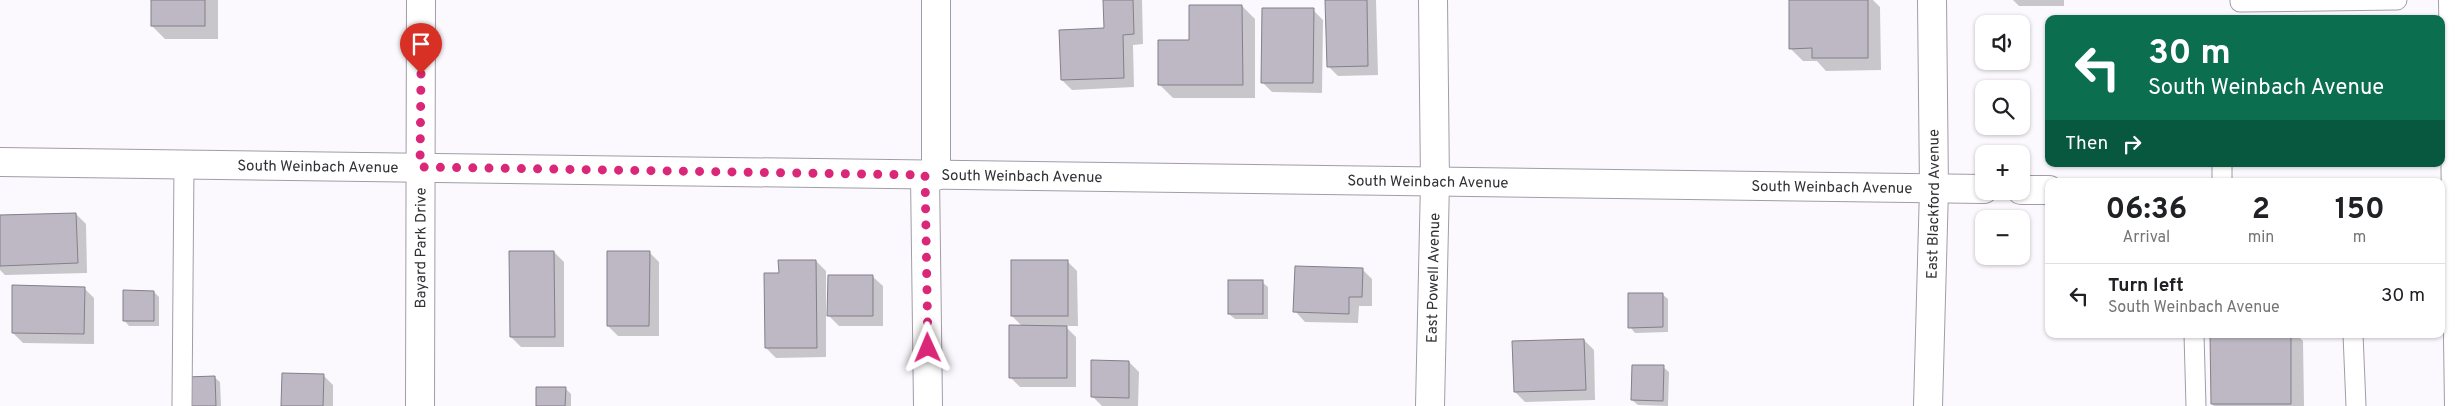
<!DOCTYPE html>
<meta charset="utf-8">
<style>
body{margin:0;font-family:Overpass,sans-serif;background:#f6f6f6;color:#202124;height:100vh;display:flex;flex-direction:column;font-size:19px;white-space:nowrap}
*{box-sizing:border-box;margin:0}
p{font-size:16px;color:#757577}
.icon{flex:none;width:28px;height:28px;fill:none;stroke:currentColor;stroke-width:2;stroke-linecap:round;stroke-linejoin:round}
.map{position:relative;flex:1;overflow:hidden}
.panel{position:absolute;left:2045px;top:178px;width:400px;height:160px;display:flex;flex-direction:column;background:#fff;border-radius:10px;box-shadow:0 1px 4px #0004}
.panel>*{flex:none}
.hud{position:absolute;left:2045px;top:15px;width:400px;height:152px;border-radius:10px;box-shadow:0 1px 4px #0004;background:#0b6e4f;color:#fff;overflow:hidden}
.fabs{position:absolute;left:1975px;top:15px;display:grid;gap:10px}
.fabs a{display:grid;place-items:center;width:55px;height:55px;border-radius:10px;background:#fff;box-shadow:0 1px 4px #0004;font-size:25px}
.pin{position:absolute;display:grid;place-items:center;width:42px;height:42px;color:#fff;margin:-51px -21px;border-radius:50% 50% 50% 0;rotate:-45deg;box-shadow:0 0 5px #0007}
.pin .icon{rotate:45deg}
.me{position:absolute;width:55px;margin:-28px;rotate:359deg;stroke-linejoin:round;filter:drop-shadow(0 0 4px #0008)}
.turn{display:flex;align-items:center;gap:18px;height:105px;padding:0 20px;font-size:22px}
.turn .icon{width:65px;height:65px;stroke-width:2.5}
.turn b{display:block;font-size:35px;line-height:42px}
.then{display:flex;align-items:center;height:48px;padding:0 20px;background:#0003;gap:10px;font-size:19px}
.eta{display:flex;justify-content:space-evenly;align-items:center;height:85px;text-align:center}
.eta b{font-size:30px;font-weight:700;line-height:35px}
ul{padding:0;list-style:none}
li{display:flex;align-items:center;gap:15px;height:65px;padding:0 20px;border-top:1px solid #e0e0e0}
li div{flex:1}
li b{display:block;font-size:19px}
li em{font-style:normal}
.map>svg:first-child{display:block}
.shadow{fill:#0003}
.building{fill:#bdb8c4;stroke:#847f8b}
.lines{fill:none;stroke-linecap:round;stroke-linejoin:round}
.service-casing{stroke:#a29ca8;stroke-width:21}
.minor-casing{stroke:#a29ca8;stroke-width:30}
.tertiary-casing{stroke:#a29ca8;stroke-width:30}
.service{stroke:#fff;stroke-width:19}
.minor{stroke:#fff;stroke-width:28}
.tertiary{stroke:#fff;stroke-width:28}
.route{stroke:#db2777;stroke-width:9;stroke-dasharray:0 16.2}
.labels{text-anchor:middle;stroke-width:4;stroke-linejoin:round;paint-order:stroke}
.street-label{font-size:15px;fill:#323035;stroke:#fbf8fe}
</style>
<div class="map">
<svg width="2461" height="406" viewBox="0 0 2461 406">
<rect width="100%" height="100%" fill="#fbf8fe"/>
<g class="shadow">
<polygon points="152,0 218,0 218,39 165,39 152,26"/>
<polygon points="1104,0 1142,0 1143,44 1133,45 1134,87 1072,90 1062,80 1106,29"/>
<polygon points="1327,0 1376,0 1378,75 1338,76 1328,66"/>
<polygon points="1790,0 1873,0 1880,7 1881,70 1826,71 1817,61 1803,61 1790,48"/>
<polygon points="2013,0 2064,0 2064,6 2019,6"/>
<polygon points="1242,6 1255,19 1255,98 1173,98 1160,85 1190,41"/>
<polygon points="1313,10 1323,20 1322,93 1272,92 1262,82"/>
<polygon points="76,214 86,224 87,273 5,275 0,270 0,217"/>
<polygon points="554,252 564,262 564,347 521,347 511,337"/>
<polygon points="649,252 659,262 659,336 618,336 608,326"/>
<polygon points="816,261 826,271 826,357 776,358 766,348 780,274"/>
<polygon points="1067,261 1077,271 1078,326 1065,326 1076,337 1076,387 1020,387 1010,377 1023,327 1012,316"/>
<polygon points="1362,269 1372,279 1372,306 1359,306 1358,323 1305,322 1295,311"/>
<polygon points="872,276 883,286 883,326 839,326 829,316"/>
<polygon points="1262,282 1268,287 1268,319 1235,319 1229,314"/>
<polygon points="84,288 94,298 94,344 23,343 13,333"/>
<polygon points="154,292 159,297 159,326 129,326 124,320"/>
<polygon points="1662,294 1668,299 1668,332 1635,333 1630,327"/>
<polygon points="2212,334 2296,334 2303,341 2304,406 2214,406 2212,404"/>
<polygon points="1584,340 1594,350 1595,400 1525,402 1515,392"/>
<polygon points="1129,362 1139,372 1138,406 1102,406 1092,396"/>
<polygon points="1663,367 1669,372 1668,406 1638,405 1632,400"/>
<polygon points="323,375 333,385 333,406 282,406"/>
<polygon points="214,377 220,382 221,406 188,406"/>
<polygon points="565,388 571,394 571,406 537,406"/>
</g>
<g class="building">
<rect x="151" y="0" width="54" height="26"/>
<polygon points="1103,0 1133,0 1134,34 1123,35 1124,78 1061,80 1059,30 1104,28"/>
<polygon points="1325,0 1367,0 1368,66 1327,67"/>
<polygon points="1789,0 1868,0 1868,58 1812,58 1812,48 1789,49"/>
<polygon points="1189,5 1242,5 1243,85 1158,85 1158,40 1189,40"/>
<polygon points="1262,8 1314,8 1313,83 1261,83"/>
<polygon points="76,213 78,263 0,266 0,215"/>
<polygon points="509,251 554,251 555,337 510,337"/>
<polygon points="607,251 650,251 649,326 607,326"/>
<polygon points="778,260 816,260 817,348 765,348 764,273 779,273"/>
<rect x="1011" y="260" width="57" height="56"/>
<polygon points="1295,266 1363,268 1362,297 1349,297 1349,314 1293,312"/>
<polygon points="828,275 873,275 873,316 827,316"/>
<rect x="1228" y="280" width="35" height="34"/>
<polygon points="12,285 85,287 84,334 12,333"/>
<polygon points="123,290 154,291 154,321 123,321"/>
<polygon points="1628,293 1663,293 1663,327 1628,328"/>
<polygon points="1009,325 1067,326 1067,378 1009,378"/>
<polygon points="2210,334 2291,334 2291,404 2211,404"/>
<polygon points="1584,339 1586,390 1514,392 1512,341"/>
<polygon points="1091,360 1129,361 1129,398 1091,397"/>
<polygon points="1632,365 1664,365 1663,401 1631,400"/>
<polygon points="282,373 324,374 323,406 281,406"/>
<polygon points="215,376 216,406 187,406 186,377"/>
<polygon points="536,387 566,387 565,406 536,406"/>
</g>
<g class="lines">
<defs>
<g id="service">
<polyline points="2240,0 2240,2 2397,0"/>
<polyline points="2222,164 2222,181"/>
<polyline points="2194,334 2196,406"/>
<polyline points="2353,334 2356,406"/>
<polyline points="182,406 184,164"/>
</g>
<g id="minor">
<polyline points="925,175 928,406"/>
<polyline points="936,176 936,0"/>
<path id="s1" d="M 420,406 L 421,0"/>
<path id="s2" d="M 1430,406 L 1435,182 L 1433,0"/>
<path id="s3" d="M 1928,406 L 1934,189 L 1932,0"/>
</g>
<g id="tertiary">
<polyline points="2453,0 2459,406"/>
<path id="s4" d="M 0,162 L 1984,189"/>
<polyline points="2021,190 2049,190"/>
</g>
</defs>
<use href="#service" class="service-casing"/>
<use href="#minor" class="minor-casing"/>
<use href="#tertiary" class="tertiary-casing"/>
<use href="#service" class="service"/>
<use href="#minor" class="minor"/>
<use href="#tertiary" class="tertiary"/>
</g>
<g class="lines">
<polyline class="route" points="421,74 420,167 925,175 928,348"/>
</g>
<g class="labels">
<g class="street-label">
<text dy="5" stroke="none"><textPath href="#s4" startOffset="318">South Weinbach Avenue</textPath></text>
<text dy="5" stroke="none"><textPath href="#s4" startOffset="1022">South Weinbach Avenue</textPath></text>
<text dy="5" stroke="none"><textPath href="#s4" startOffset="1428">South Weinbach Avenue</textPath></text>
<text dy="5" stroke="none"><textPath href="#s4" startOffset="1832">South Weinbach Avenue</textPath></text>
<text dy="5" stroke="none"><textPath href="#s3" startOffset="202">East Blackford Avenue</textPath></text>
<text dy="5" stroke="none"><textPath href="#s1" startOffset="158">Bayard Park Drive</textPath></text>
<text dy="5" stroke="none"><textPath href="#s2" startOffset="128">East Powell Avenue</textPath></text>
</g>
</g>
</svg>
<div class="fabs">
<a><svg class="icon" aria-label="sound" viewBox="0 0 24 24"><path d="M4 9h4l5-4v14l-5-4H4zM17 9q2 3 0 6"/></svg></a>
<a><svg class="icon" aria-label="search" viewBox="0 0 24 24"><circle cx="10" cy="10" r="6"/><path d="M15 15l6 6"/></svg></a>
<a>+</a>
<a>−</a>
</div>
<div class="pin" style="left:421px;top:74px;background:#d93025"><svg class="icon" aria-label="arrive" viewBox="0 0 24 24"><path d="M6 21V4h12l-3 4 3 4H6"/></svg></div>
<svg class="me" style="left:928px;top:348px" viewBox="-20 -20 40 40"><path d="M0-17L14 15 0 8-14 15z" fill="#db2777" stroke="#fff" stroke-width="4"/></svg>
<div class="hud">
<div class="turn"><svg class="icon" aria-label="left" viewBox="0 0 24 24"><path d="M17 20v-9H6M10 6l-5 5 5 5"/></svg><div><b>30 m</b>South Weinbach Avenue</div></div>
<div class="then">Then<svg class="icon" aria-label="right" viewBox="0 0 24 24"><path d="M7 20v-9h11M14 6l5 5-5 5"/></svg></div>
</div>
<section class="panel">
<div class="eta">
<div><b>06:36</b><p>Arrival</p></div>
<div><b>2</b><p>min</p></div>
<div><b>150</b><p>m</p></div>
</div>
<ul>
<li><svg class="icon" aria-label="left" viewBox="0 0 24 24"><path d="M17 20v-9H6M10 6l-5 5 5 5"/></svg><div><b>Turn left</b><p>South Weinbach Avenue</p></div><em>30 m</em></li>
</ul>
</section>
</div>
